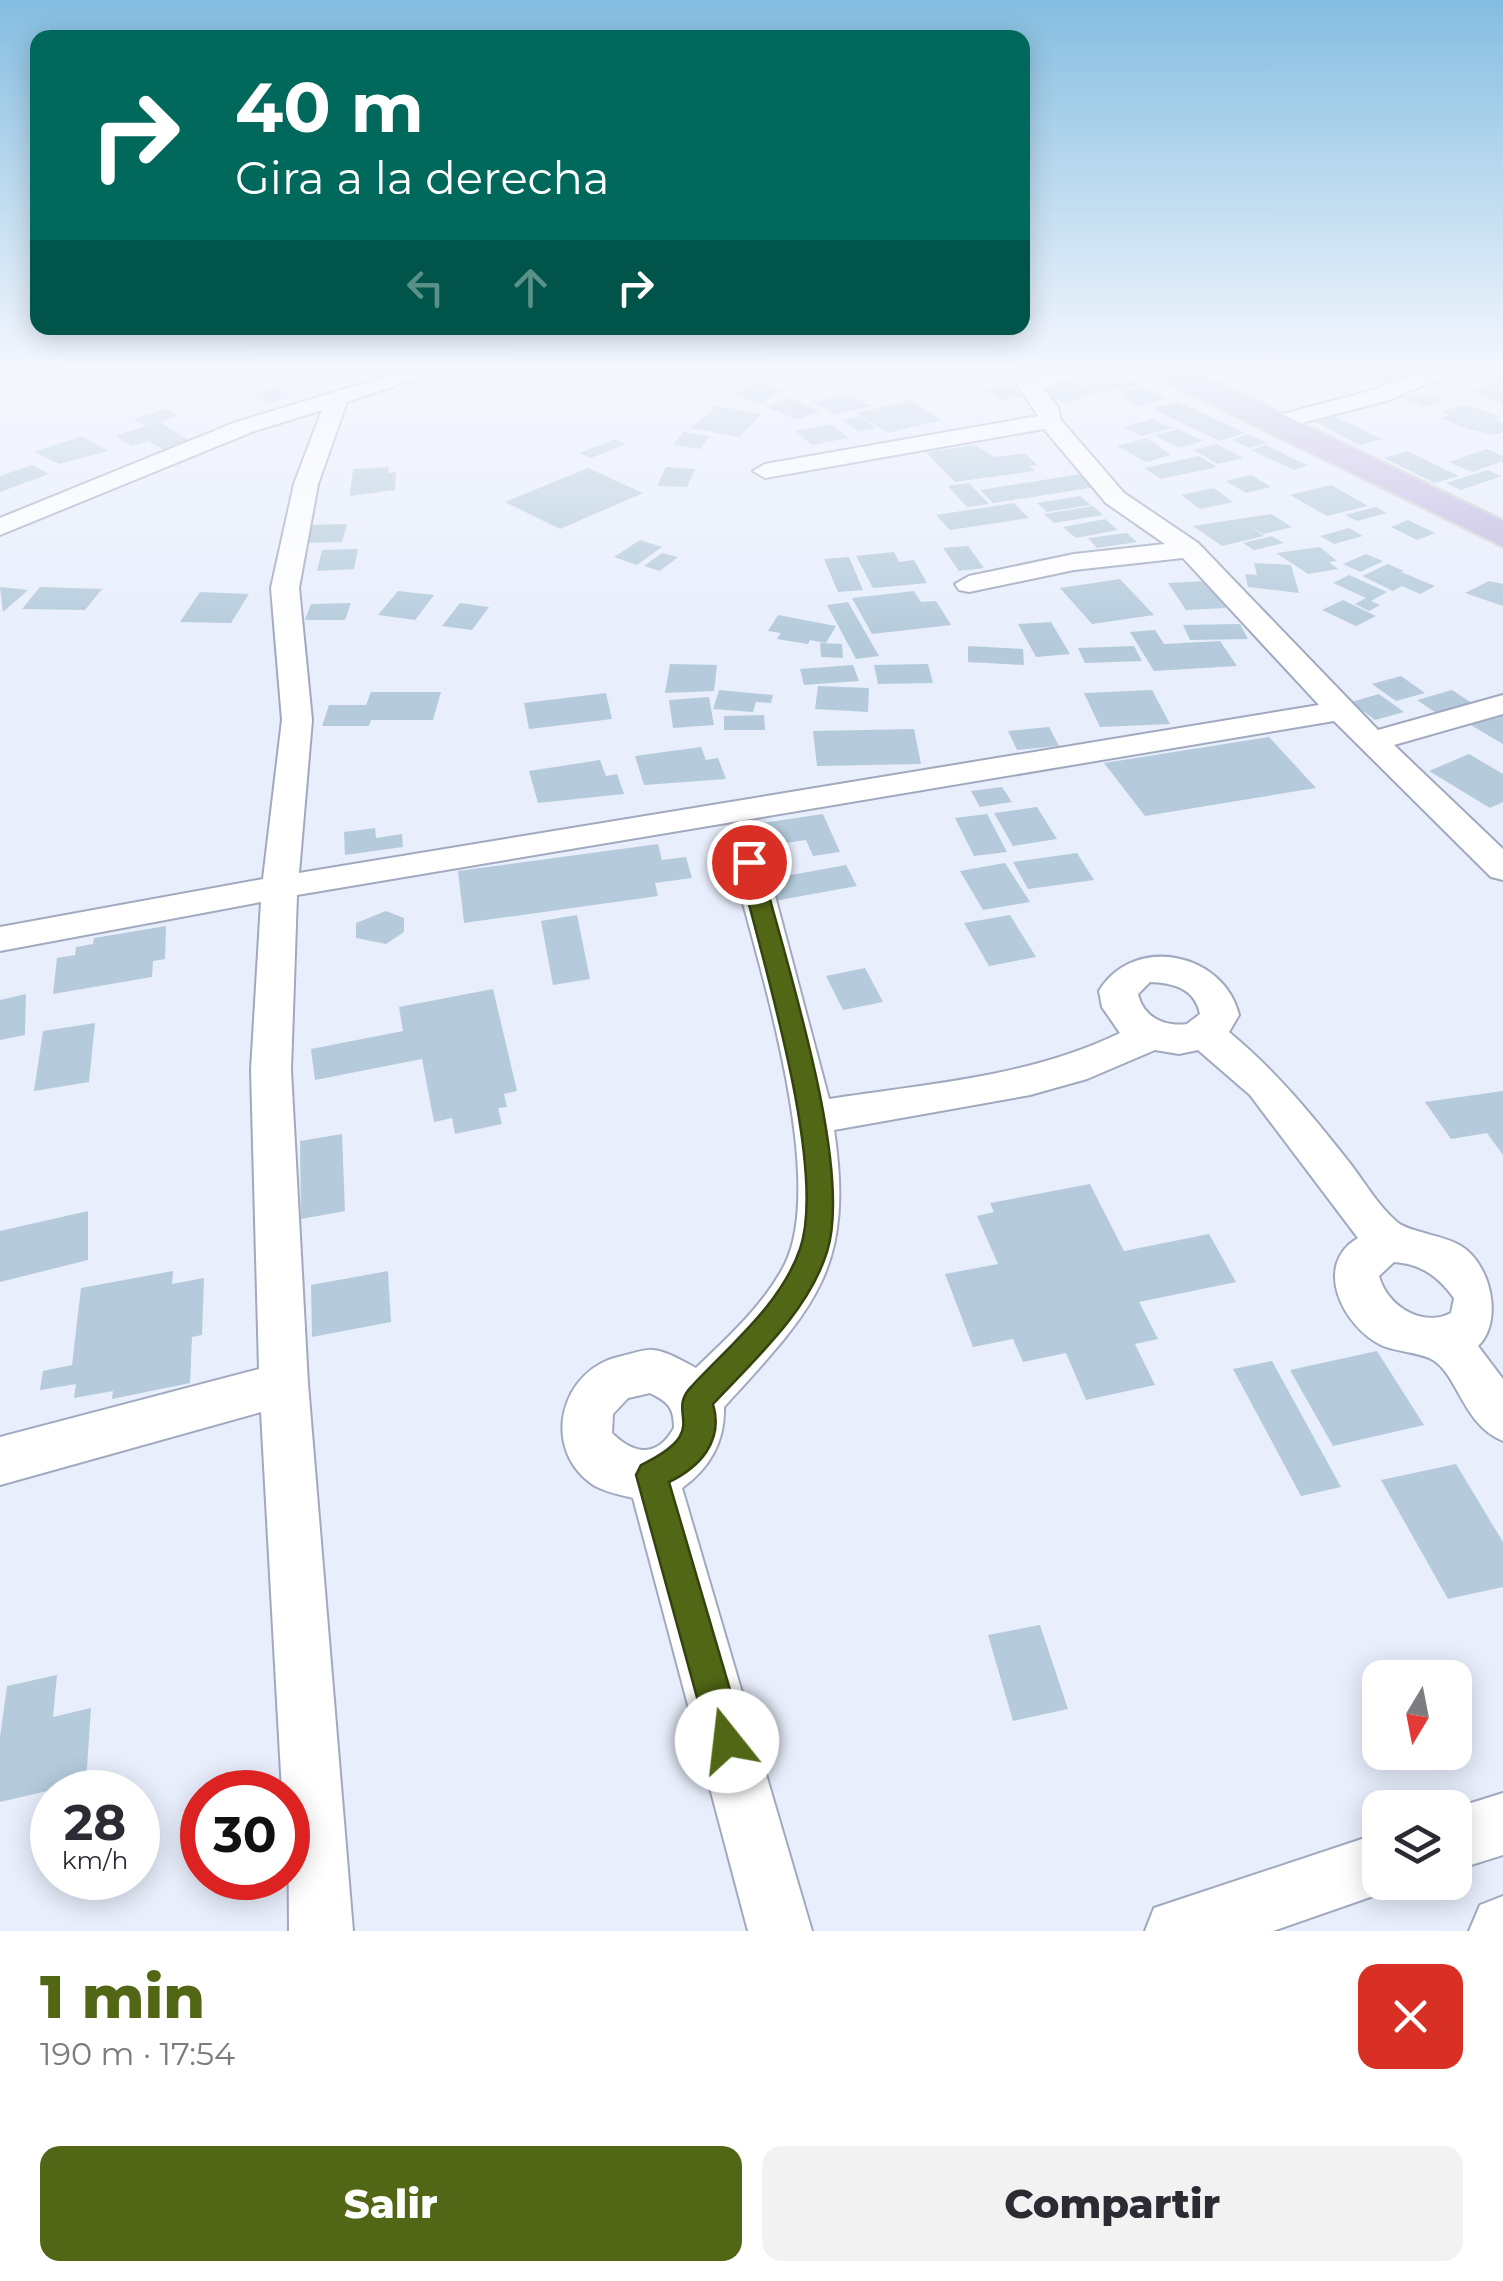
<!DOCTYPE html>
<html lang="es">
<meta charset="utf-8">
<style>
body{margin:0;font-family:Montserrat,sans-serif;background:#f2f2f3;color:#2b2b33;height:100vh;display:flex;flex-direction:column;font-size:38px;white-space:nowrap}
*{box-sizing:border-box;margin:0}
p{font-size:32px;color:#7c7c81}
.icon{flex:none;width:55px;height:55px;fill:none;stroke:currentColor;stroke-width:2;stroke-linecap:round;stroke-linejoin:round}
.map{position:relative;height:1931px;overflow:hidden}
.drawer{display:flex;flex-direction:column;background:#fff;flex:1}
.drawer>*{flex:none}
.top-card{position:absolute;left:30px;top:30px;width:1000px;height:305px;border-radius:20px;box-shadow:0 5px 25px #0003;background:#00695c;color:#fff;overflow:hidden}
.needle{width:65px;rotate:190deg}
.controls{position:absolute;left:1362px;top:1660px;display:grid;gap:20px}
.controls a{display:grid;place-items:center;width:110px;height:110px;border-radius:20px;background:#fff;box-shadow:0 5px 25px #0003;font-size:50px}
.speed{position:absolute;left:30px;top:1770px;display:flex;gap:20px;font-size:50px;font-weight:700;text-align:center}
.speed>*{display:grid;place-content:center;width:130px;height:130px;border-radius:50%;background:#fff;box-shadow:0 5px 25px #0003;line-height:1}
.speed small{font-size:25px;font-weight:400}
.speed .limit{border:15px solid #d22;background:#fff;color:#111}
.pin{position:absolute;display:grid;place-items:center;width:85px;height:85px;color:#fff;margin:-42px;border:5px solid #fff;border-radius:50%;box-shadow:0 2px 10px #0007}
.me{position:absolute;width:110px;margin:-55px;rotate:344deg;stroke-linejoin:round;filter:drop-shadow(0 0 8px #0008)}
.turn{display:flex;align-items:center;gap:35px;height:210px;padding:0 40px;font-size:45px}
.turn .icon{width:130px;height:130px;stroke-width:2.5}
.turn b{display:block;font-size:70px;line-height:85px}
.lanes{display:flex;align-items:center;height:95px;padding:0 40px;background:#0003;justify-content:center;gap:50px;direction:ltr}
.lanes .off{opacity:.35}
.round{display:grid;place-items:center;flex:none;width:105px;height:105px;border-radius:20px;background:#f2f2f3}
.head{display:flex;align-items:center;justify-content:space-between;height:170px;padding:0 40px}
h1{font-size:60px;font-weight:800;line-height:75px;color:#526715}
.action{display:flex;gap:20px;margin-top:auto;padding:20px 40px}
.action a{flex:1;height:115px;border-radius:20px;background:#526715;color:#fff;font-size:40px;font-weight:800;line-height:115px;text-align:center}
.action a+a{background:#f2f2f3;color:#2b2b33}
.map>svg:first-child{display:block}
.building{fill:#b5cbdb}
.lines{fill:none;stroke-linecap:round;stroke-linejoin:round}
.street-casing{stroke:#a0a9be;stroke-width:4}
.primary-casing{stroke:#d0d0d2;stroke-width:5}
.street{fill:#fff;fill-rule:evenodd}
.primary{fill:#c1b7df;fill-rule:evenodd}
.route{fill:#526715;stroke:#35430e;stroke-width:2.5}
</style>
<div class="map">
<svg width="1503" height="1931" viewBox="0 0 1503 1931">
<rect width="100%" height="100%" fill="#e8eefc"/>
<g class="building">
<polygon points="632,367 641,367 662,374 648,380 615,374"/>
<polygon points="695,367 722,367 687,380 674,375"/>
<polygon points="1110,367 1140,384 1098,394 1068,376"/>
<polygon points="1247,367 1260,373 1279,380 1266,384 1236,370"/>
<polygon points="1338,367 1388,367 1414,379 1398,385"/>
<polygon points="1480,367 1503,367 1503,375 1488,371 1503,377 1503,404 1470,390 1489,385 1460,373"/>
<polygon points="313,369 332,376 309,384 290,377"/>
<polygon points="1071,381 1095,394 1063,403 1039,390"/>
<polygon points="757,382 784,390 762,403 734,395"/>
<polygon points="1010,385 1025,396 1000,400 985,390"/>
<polygon points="1142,386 1166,398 1138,406 1115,394"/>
<polygon points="273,387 293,395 272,403 251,395"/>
<polygon points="1426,393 1445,400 1426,407 1401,397"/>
<polygon points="841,395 858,399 870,406 835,415 813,402"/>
<polygon points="788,398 820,411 798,420 766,407"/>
<polygon points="911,400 942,420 887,433 857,413"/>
<polygon points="1177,401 1245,433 1220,441 1152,409"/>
<polygon points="716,406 762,414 739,437 691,428"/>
<polygon points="1458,407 1474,407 1501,417 1495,420 1503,423 1503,432 1495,435 1468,429 1441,418 1449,415 1442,412"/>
<polygon points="165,409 178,416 160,422 190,441 164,450 148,441 132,446 115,436 146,426 133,419"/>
<polygon points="859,416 877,428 859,432 842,420"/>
<polygon points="1335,417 1382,439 1360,445 1315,422"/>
<polygon points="1153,419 1172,428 1141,436 1123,427"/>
<polygon points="832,424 849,438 812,445 795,431"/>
<polygon points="1179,429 1203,441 1178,448 1155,435"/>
<polygon points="683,432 710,436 700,449 673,445"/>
<polygon points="1248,434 1267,443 1250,448 1231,440"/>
<polygon points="82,436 108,451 59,464 34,452"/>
<polygon points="1147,438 1171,455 1146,462 1117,446"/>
<polygon points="615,439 626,444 591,458 580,453"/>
<polygon points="1217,444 1243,458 1218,464 1193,450"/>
<polygon points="975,445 995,457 1025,453 1037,465 1029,466 1035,471 955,482 926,452"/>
<polygon points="1266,445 1296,460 1308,465 1294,470 1251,450"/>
<polygon points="1487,449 1503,456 1503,461 1472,472 1449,462"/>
<polygon points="1407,451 1459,476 1435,483 1384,458"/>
<polygon points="1199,456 1217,467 1161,479 1144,468"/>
<polygon points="32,465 49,474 0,492 0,476"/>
<polygon points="389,467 388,473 396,472 395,490 350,496 353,469"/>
<polygon points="666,467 695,469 687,487 657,486"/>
<polygon points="588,468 643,493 560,529 505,502"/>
<polygon points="1487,470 1502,476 1461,490 1446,483"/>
<polygon points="1081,474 1096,487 993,503 980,490"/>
<polygon points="1251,475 1271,487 1246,493 1226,481"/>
<polygon points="969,483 989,504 967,507 948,486"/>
<polygon points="1331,485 1368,506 1327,516 1290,495"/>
<polygon points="1214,488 1233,502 1200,509 1181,495"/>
<polygon points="1080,496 1091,505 1047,512 1037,503"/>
<polygon points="1014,503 1029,518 950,530 936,515"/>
<polygon points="1093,506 1103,515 1054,523 1044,514"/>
<polygon points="1376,507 1387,513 1357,521 1345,515"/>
<polygon points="1271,514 1292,527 1263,534 1247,523 1264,536 1222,546 1193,526"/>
<polygon points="1105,519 1118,530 1076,538 1063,527"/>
<polygon points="1408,520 1435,533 1417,540 1391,527"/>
<polygon points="347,524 342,542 302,543 308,525"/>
<polygon points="1349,528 1363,536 1334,544 1320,536"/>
<polygon points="1127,533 1137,542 1097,548 1088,538"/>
<polygon points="1272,536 1284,543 1254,550 1243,543"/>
<polygon points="640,540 662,547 637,565 614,557"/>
<polygon points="968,546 984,568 959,571 943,548"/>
<polygon points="1320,547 1337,561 1329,562 1338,569 1308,574 1276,553"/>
<polygon points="358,549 354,569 317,571 322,550"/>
<polygon points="894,552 899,562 914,560 927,583 873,588 856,556"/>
<polygon points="662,553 678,557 660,571 644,566"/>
<polygon points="1366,554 1383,561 1360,572 1343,564"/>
<polygon points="849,557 863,590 838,592 824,559"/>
<polygon points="1254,563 1291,565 1299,593 1248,587 1245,574 1257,575"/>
<polygon points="1388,564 1404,571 1401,572 1435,586 1420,594 1402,586 1393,591 1362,576"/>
<polygon points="1349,575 1387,592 1371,601 1380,605 1369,611 1355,604 1366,598 1333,583"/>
<polygon points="1120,579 1154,615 1092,624 1060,588"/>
<polygon points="1207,581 1226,608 1186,610 1168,583"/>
<polygon points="1489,581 1503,584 1503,606 1465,593"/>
<polygon points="0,587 28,590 3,612"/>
<polygon points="40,587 102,589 85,610 22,609"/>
<polygon points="398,591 434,595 415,620 378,615"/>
<polygon points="914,591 921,602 936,601 951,625 872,634 852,598"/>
<polygon points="200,592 249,594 231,623 180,622"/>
<polygon points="1343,600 1376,616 1356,626 1322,610"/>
<polygon points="848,602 879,656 856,659 827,605"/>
<polygon points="351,603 345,620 305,620 311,604"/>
<polygon points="460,603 489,607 472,630 442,626"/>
<polygon points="778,615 836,626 826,643 810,640 808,644 777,639 781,633 768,631"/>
<polygon points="1051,622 1070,654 1036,657 1018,624"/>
<polygon points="1240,624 1248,639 1190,640 1183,625"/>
<polygon points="1155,630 1164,644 1220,641 1237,666 1154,671 1130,632"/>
<polygon points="820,643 842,644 843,658 821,657"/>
<polygon points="968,646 1023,649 1024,665 968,662"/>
<polygon points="1134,646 1142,661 1085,663 1078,648"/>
<polygon points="670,664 717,665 714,691 665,693"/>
<polygon points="928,664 933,683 878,684 874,665"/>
<polygon points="853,665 859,681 804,685 800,669"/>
<polygon points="1401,676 1425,693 1396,701 1372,684"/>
<polygon points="818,686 869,688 868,712 815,709"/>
<polygon points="719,690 773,695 771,703 756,702 753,712 713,709"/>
<polygon points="1152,690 1170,724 1100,727 1084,693"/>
<polygon points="1452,690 1475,705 1439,715 1417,700"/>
<polygon points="371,692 441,692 433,720 371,720 369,726 322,726 329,705 366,705"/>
<polygon points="606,693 612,719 529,729 524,703"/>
<polygon points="1379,694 1404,712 1375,720 1351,702"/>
<polygon points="709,697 714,725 673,728 669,700"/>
<polygon points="1503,712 1503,744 1469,724"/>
<polygon points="764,715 765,730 724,730 724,716"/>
<polygon points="1049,727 1059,746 1017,750 1008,731"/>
<polygon points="914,729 921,764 817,766 813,731"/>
<polygon points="1269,737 1316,788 1145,816 1104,763"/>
<polygon points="701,747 706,760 718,758 726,779 644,785 635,756"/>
<polygon points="1469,754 1503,774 1503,802 1490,808 1429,771"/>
<polygon points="600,760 606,776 617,774 624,794 538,803 529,771"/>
<polygon points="1002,787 1012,802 980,807 971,791"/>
<polygon points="1037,807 1057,839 1013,846 994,813"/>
<polygon points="823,814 840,852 813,856 806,840 750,848 742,826"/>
<polygon points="987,814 1007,852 974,856 955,818"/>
<polygon points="375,828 376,838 402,834 403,847 345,855 344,832"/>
<polygon points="658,844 662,860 686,857 692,878 655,883 658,896 464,923 458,871"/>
<polygon points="1077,853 1094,880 1028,889 1013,862"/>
<polygon points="1005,863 1030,902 983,910 960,871"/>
<polygon points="846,865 857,886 774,901 764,880"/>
<polygon points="386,911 404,918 404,932 386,944 356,938 356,923"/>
<polygon points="577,915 590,979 553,985 541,921"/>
<polygon points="1010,915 1036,957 989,966 964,923"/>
<polygon points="166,926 165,959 153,961 152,977 53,994 57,958 75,955 76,947 93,944 94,938"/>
<polygon points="865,968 883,1002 843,1010 826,976"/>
<polygon points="493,989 517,1091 504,1094 507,1107 498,1108 502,1124 455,1134 452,1118 434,1122 422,1059 315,1080 311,1049 403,1031 399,1007"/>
<polygon points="26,994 25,1035 0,1040 0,1000"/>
<polygon points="95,1023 89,1082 34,1091 43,1031"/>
<polygon points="1503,1091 1503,1155 1487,1133 1451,1139 1425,1102"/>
<polygon points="342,1134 345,1211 301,1219 300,1141"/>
<polygon points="1090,1184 1124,1251 1209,1234 1236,1282 1139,1302 1158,1339 1135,1344 1155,1385 1086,1400 1066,1353 1023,1362 1013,1339 973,1347 945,1274 998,1264 977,1216 994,1212 990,1203"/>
<polygon points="88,1211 88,1260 0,1282 0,1231"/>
<polygon points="173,1271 172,1284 204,1278 202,1335 192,1337 190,1383 112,1399 113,1391 74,1398 76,1384 40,1390 43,1371 72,1365 81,1288"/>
<polygon points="388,1271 391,1322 312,1337 311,1285"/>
<polygon points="1377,1351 1424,1425 1333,1446 1290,1370"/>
<polygon points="1272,1361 1341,1487 1301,1496 1233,1369"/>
<polygon points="1456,1464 1503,1542 1503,1587 1448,1599 1381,1480"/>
<polygon points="1040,1625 1068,1709 1013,1721 988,1635"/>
<polygon points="57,1675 53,1717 91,1708 86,1782 0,1802 0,1737 7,1686"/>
</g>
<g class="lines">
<defs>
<g id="street">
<polygon points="417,367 450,367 347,402 318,484 299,588 312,720 299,873 1319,705 1183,558 1074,570 969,592 959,590 955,584 969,576 1074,554 1165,544 1106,503 1044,429 765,478 753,471 765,464 1038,416 1018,386 1021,381 1068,367 1100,367 1043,389 1057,405 1061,420 1124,493 1198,543 1378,730 1503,695 1503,714 1394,745 1503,849 1503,880 1491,877 1334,721 297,895 291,1070 308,1384 353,1931 289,1931 288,1792 282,1792 261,1412 0,1485 0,1437 259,1369 251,1070 261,902 0,951 0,927 263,879 282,720 271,588 294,484 322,410 252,432 0,535 0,518 236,422"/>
<polygon points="1436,367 1466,367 1389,400 1276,430 1265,423 1268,418 1373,390"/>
<path d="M 749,851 L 761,854 L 766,862 L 829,1099 C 927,1084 1030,1077 1120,1033 L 1102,1007 L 1099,991 C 1133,934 1224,952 1239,1015 L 1229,1032 C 1276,1071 1311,1114 1349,1162 C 1364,1181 1378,1206 1397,1222 C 1408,1232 1444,1235 1461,1246 C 1492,1265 1503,1323 1478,1346 L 1503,1379 L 1503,1441 C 1463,1425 1458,1375 1433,1360 C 1420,1352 1396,1352 1381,1345 C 1343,1326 1312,1265 1358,1238 L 1250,1095 L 1198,1050 L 1179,1054 L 1155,1050 L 1087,1079 L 1030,1095 L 834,1130 C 855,1270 813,1309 724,1407 C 725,1441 710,1468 682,1488 L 812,1931 L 748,1931 L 633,1498 C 621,1495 606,1492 595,1486 C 539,1450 560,1368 622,1356 C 631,1354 644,1349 653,1350 C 667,1351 684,1362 696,1368 C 728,1337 765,1304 785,1264 C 828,1176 756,957 732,862 L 737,854 ZM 1150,982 C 1173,983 1195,988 1200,1014 L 1187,1024 C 1164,1027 1143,1017 1138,994 ZM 1394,1262 C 1421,1264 1438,1276 1454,1298 L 1451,1313 C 1422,1328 1387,1306 1379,1276 ZM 650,1393 C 668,1402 674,1407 674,1428 C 657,1458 634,1455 612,1433 L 613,1414 L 628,1398 Z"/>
<polygon points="1503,1793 1503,1855 1455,1870 1455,1808"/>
<polygon points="1380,1833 1380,1882 1403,1882 1402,1886 1273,1931 1145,1931 1154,1908"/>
<polygon points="1503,1896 1503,1931 1469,1931 1480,1905"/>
</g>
<polygon id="primary" points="1146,367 1185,367 1503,521 1503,546 1150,374"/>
</defs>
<use href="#street" class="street-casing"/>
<use href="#primary" class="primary-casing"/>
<use href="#street" class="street"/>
<use href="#primary" class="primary"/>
</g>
<linearGradient id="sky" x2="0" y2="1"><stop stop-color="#84bde0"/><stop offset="0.58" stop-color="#f5f7fe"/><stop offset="1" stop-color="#f5f7fe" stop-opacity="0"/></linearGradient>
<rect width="1503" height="637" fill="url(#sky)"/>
<path class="route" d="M 749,855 L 760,862 C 783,954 854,1166 827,1252 C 808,1312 755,1359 713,1404 C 724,1441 700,1467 669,1482 L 745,1741 L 739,1754 L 727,1759 L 714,1754 L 709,1741 L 636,1475 L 641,1465 C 715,1429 663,1415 692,1386 C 730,1345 781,1304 800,1249 C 828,1168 760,952 738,862 Z"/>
</svg>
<div class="controls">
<a><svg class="needle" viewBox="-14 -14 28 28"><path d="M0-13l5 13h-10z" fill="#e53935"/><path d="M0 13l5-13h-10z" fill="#7c7c81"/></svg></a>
<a><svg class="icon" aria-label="layers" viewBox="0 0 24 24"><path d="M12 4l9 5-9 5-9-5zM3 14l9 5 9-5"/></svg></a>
</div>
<div class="speed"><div>28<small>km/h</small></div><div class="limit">30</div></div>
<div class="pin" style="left:749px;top:862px;background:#d93025"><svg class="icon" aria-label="arrive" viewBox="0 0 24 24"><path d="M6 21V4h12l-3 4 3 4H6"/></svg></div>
<svg class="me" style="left:727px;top:1741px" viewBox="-20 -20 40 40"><circle r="19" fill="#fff"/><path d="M0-13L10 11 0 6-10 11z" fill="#526715"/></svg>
<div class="top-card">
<div class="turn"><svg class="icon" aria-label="right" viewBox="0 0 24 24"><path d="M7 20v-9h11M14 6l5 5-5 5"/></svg><div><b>40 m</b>Gira a la derecha</div></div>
<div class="lanes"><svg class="icon off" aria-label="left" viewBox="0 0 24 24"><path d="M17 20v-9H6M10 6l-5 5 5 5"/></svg><svg class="icon off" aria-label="ahead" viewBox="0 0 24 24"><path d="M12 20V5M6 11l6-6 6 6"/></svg><svg class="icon" aria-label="right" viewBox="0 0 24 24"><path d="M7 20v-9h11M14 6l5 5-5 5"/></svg></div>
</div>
</div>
<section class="drawer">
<div class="head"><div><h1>1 min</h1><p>190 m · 17:54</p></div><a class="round" style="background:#d93025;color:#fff"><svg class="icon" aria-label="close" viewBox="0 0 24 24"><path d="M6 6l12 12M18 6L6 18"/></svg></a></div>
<div class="action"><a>Salir</a><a>Compartir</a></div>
</section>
